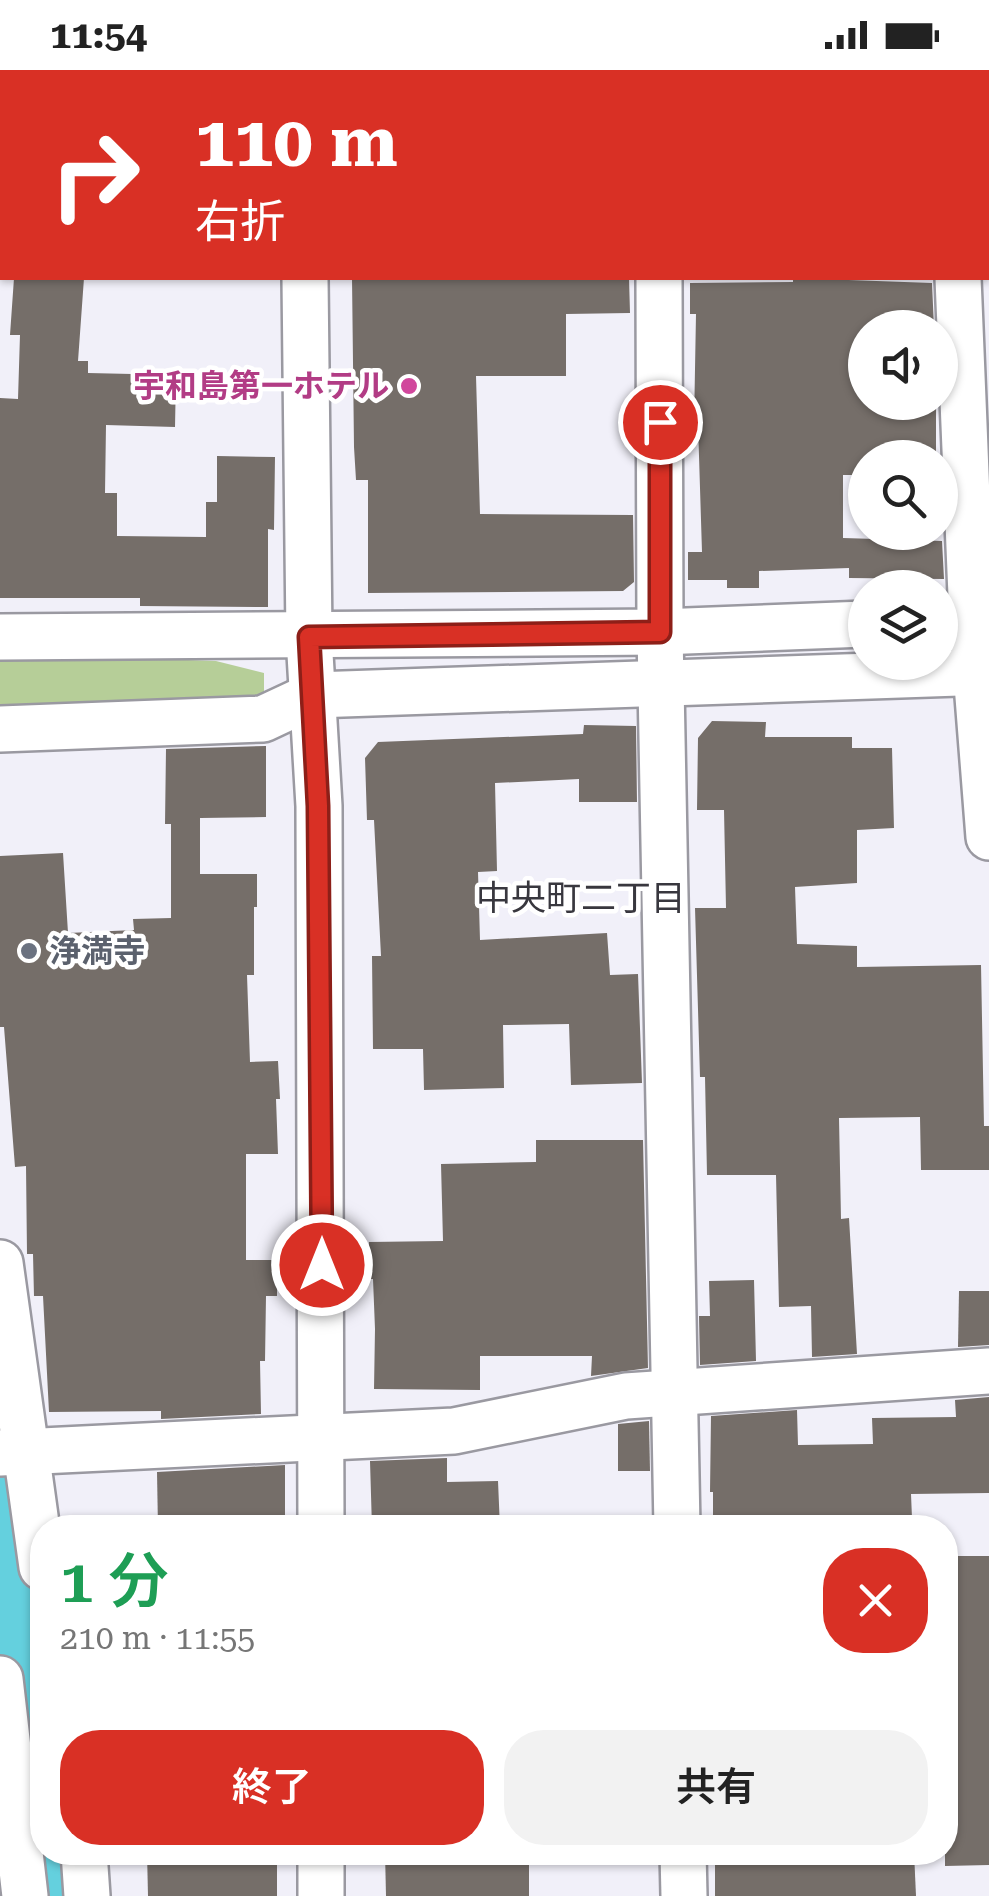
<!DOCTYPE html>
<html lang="ja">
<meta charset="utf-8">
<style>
body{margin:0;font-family:"Roboto Serif","Noto Sans JP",serif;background:#f2f2f2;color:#222;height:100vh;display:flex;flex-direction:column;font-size:38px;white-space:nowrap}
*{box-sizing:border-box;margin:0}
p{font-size:32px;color:#767676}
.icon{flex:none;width:55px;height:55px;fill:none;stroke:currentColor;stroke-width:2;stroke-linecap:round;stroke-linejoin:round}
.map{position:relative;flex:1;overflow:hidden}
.drawer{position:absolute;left:30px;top:1445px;width:928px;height:350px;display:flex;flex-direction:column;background:#fff;border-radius:40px;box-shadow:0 2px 8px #0004}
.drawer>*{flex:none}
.top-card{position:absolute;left:0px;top:0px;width:990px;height:210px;box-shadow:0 2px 8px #0004;background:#d93025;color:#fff;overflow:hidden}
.fabs{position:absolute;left:848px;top:240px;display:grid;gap:20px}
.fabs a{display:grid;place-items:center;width:110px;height:110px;border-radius:50%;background:#fff;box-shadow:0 2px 8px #0004;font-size:50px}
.pin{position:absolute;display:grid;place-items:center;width:85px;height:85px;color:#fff;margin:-42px;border:5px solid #fff;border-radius:50%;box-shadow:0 2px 10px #0007}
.me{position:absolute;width:110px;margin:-55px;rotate:0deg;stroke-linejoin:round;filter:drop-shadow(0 0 8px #0008)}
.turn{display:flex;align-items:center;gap:35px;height:210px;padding:0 30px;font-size:45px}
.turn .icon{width:130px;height:130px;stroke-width:2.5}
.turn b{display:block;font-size:70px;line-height:85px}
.round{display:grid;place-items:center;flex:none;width:105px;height:105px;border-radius:40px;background:#f2f2f2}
.summary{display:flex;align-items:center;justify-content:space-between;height:170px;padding:0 30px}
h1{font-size:60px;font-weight:600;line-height:75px;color:#1e9e55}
.button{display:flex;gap:20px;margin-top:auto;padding:20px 30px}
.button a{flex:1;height:115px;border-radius:40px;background:#d93025;color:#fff;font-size:40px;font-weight:600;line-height:115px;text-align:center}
.button a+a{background:#f2f2f2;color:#222}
.status{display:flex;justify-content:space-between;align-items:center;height:70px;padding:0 50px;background:#fff;direction:ltr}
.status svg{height:28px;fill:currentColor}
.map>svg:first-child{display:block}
.green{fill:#b6ce98}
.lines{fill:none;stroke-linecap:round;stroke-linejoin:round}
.river{stroke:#64d0de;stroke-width:68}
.building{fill:#756e69}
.minor-casing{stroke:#9a99a1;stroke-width:50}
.minor{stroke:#fff;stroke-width:45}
.route-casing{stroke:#8d1f18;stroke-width:25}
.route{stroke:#d93025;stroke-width:18}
.hotel-dot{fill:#d1479c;stroke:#fff;stroke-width:4}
.worship-dot{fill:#6b7280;stroke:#fff;stroke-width:4}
.labels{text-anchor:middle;stroke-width:9;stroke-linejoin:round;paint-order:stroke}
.hotel-label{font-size:32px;font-weight:bold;fill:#b23c85;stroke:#fff;text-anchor:end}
.worship-label{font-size:32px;font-weight:bold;fill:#5b616d;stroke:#fff;text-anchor:start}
.neighbourhood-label{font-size:35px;fill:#38373e;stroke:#fff}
</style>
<div class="status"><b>11:54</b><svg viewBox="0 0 49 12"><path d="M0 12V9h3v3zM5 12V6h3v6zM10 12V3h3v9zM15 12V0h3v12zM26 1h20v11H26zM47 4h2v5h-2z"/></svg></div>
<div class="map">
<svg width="989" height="1826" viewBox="0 0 989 1826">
<rect width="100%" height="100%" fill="#f1f0f9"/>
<polygon class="green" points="49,585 216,591 264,603 264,628 0,641 0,587"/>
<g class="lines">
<g class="river">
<polyline points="0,1385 42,1716"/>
<polyline points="51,1782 55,1826"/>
</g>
</g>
<g class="building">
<polygon points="14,208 84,208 78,291 88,291 88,303 176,305 175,357 106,355 105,423 117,423 117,466 206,467 206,432 217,432 217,386 275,387 274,460 268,459 268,537 140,536 140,528 0,528 0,328 18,329 20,265 10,265"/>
<polygon points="352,208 629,208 630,243 566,244 566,306 476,306 480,444 633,445 634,512 623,521 368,523 368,410 356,410 354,377"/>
<polygon points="793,208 932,213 934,258 865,258 865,332 936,332 936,388 865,388 865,405 843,405 843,468 942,471 944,509 849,508 849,498 759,501 759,518 727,518 727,510 688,510 688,482 702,482 698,354 694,354 696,244 690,244 690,213 793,212"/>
<polygon points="712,651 766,652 765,667 852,667 852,678 892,678 894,758 857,760 857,813 795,817 797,874 857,876 857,897 981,895 984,1056 989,1056 989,1100 921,1100 920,1047 839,1048 841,1149 849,1148 857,1284 812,1287 811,1236 779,1237 776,1105 707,1105 705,1007 700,1007 695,838 726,838 724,740 697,740 698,668"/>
<polygon points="584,655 636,656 637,732 579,732 579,709 495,713 497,801 478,802 480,870 607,863 610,905 638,904 642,1013 571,1015 569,954 503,955 504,1018 424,1020 423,979 373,979 372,886 381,886 374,750 367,750 365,688 378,672 583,664"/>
<polygon points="266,676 266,747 200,748 200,804 257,804 257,837 254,837 254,905 247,905 250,992 278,991 280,1029 276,1029 278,1084 246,1084 246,1190 277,1190 277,1226 266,1226 265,1291 260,1291 261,1344 161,1349 161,1341 49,1342 43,1226 34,1226 33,1184 27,1184 26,1096 15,1097 4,957 0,957 0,786 63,783 68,863 134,860 133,849 171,848 171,754 165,754 166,679"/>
<polygon points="536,1070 643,1070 648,1298 591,1306 592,1286 480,1286 480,1320 374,1319 375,1259 373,1209 369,1209 369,1172 443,1171 441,1094 536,1092"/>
<polygon points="754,1210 756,1291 700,1295 699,1246 710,1246 709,1211"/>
<polygon points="959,1221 989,1221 989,1275 958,1277"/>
<polygon points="989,1327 989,1423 911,1424 912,1448 869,1448 870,1458 713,1458 713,1422 710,1422 711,1346 797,1340 798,1375 873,1374 872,1348 956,1347 955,1330"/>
<polygon points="649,1351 650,1401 618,1401 618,1354"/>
<polygon points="447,1388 447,1412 498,1411 500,1458 372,1458 370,1391"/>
<polygon points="285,1395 285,1458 158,1458 157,1402"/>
<polygon points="945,1486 989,1486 989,1795 945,1796"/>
<polygon points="147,1782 277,1782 277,1826 148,1826"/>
<polygon points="385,1782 529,1782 529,1826 386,1826"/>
<polygon points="715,1782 914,1782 916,1826 715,1826"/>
</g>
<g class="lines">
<defs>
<g id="minor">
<polyline points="299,0 300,2"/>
<polyline points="659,0 659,2"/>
<polyline points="952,0 953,2"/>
<polyline points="305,208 309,567 319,736 321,1458"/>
<polyline points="659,208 660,562 677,1458"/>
<polyline points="958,208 972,550 989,767"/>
<polyline points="0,567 660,562 865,554"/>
<polyline points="0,659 263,649 314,625 989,602"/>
<polyline points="0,1193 42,1497"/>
<polyline points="0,1383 454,1361 626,1326 989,1301"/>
<polyline points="0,1609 25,1826"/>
<polyline points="84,1782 87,1826"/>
<polyline points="683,1782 684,1826"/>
<polyline points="321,1826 321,1782"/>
</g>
</defs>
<use href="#minor" class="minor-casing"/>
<use href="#minor" class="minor"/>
</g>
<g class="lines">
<defs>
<polyline id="route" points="322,1195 318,736 309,567 660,562 660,352"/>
</defs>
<use href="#route" class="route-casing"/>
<use href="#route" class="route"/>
</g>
<circle class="hotel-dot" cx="409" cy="316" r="10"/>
<circle class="worship-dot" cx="29" cy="881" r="10"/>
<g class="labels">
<g class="hotel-label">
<text x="389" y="327">宇和島第一ホテル</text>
</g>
<g class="worship-label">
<text x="49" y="892">浄満寺</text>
</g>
<g class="neighbourhood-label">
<text x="581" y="840">中央町二丁目</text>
</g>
</g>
</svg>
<div class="fabs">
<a><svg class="icon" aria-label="sound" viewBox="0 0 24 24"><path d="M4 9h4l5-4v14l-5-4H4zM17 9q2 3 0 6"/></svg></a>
<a><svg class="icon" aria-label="search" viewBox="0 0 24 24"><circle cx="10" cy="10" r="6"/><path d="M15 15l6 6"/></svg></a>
<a><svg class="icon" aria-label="layers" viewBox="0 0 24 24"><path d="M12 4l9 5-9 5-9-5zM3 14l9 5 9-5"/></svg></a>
</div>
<div class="pin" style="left:660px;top:352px;background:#d93025"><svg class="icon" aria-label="arrive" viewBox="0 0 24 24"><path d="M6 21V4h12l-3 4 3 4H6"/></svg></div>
<svg class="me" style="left:322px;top:1195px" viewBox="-20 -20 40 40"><circle r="17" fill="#d93025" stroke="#fff" stroke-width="3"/><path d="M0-11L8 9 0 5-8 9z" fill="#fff"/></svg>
<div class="top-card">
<div class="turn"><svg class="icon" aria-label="right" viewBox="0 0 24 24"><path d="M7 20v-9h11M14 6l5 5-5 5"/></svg><div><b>110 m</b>右折</div></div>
</div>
<section class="drawer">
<div class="summary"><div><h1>1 分</h1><p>210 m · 11:55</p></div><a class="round" style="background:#d93025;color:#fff"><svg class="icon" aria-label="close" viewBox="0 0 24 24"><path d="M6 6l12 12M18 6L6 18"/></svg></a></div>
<div class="button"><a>終了</a><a>共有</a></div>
</section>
</div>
